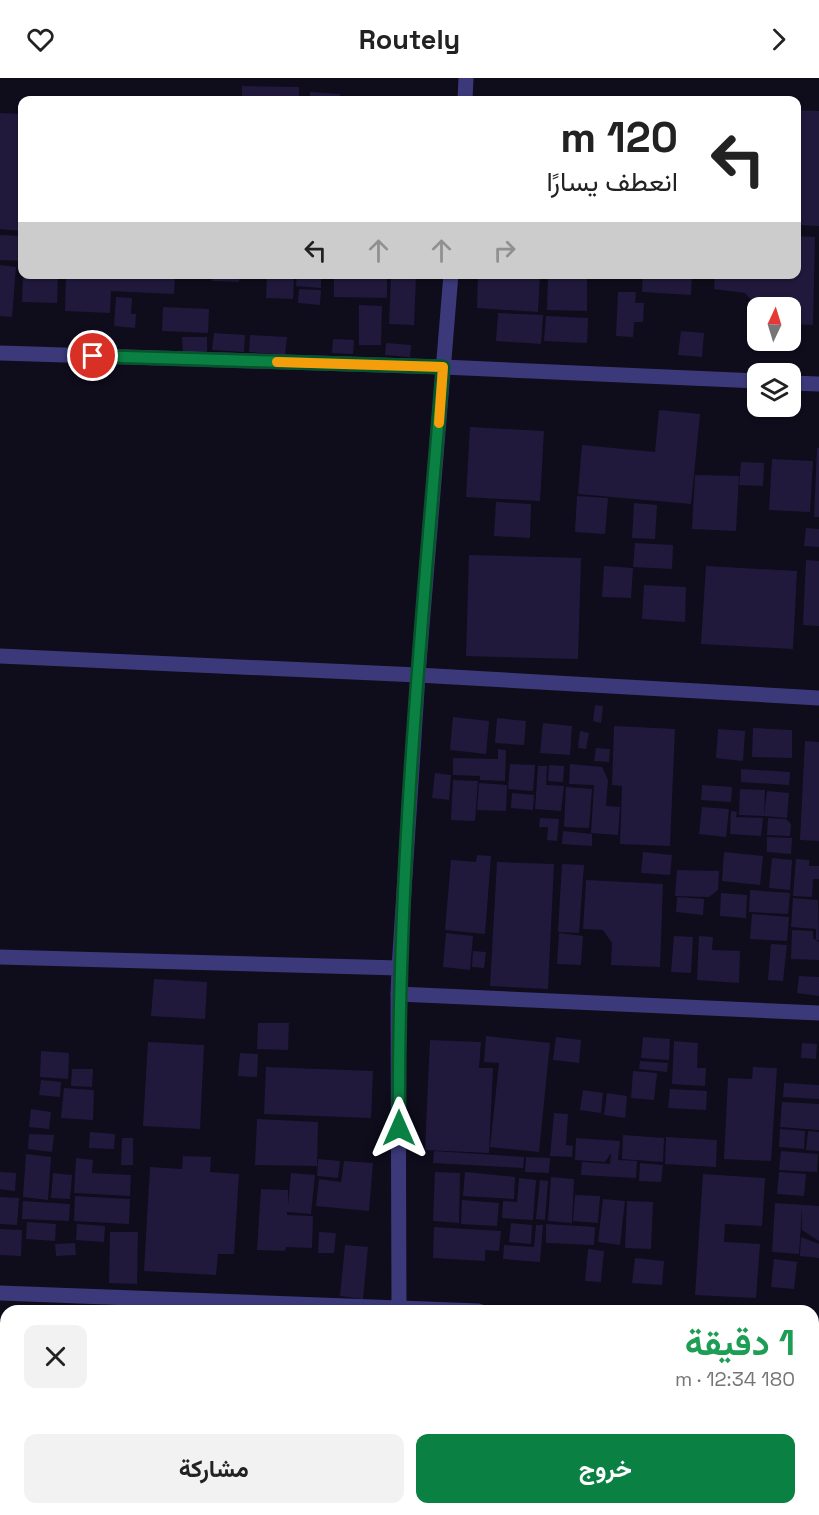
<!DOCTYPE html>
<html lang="ar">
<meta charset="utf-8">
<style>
body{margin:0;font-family:"Space Grotesk",Vazirmatn,sans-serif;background:#f2f2f2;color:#222;direction:rtl;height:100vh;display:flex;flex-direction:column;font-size:22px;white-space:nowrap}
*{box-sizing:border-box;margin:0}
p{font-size:20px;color:#767676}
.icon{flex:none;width:33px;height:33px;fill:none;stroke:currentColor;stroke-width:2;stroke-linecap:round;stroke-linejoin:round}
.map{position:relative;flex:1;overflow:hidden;direction:ltr}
.details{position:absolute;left:0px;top:1227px;width:819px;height:210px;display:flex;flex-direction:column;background:#fff;border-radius:18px 18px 0 0;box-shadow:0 2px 4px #0004;direction:rtl}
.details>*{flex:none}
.top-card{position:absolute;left:18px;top:18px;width:783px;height:183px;border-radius:12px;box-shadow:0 2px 4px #0004;direction:rtl;background:#fff;color:#222;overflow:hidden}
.needle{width:39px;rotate:4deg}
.fabs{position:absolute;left:747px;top:219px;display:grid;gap:12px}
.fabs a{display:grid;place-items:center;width:54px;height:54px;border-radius:12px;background:#fff;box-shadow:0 2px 4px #0004;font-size:30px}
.pin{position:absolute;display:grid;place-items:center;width:51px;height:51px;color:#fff;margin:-26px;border:3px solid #fff;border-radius:50%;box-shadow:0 2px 6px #0007}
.me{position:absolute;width:66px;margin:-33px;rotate:0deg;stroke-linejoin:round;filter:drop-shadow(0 0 4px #0008)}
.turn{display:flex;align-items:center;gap:21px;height:126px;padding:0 24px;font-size:27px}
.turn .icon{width:78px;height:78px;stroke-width:2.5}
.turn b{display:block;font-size:42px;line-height:51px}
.lanes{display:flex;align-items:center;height:57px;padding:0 24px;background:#0003;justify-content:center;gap:30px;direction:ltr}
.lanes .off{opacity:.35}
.round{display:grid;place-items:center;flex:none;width:63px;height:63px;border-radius:12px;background:#f2f2f2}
.head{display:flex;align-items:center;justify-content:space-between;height:102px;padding:0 24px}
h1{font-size:36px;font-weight:700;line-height:45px;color:#1e9e55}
.button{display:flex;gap:12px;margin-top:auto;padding:12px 24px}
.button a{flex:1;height:69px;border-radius:12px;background:#0b8043;color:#fff;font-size:24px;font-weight:700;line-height:69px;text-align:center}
.button a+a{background:#f2f2f2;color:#222}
header{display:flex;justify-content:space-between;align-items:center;height:78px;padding:0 24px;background:#fff;font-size:27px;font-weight:700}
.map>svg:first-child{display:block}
.building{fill:#20193c}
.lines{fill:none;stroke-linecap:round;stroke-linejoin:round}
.street{stroke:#3b3979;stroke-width:15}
.route-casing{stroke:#07532c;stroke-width:15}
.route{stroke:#0b8043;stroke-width:10}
.slow{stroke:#f59e0b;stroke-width:10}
</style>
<header><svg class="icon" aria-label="forward" viewBox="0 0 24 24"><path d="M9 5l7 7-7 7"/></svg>Routely<svg class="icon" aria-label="heart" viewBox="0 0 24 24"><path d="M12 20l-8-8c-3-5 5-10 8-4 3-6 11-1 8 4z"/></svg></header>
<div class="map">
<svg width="819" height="1437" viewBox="0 0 819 1437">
<rect width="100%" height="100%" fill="#0f0c1c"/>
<g class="building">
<polygon points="242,8 299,9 299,22 242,22"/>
<polygon points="310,14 340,16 339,22 310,22"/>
<polygon points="392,18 418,19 418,22 392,22"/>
<polygon points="796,32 819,33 819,148 796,147"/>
<polygon points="0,35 22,36 22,153 0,151"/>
<polygon points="0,157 22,158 22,183 0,182"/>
<polygon points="796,158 815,159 813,247 790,246 790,230 758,230 745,215 714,211 715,196 796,196"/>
<polygon points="0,187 16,189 12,239 0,238"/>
<polygon points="23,196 58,196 57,225 22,224"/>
<polygon points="66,196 175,196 174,216 111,213 110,235 65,233"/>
<polygon points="212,196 240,196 239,204 212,203"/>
<polygon points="267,196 294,196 293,221 266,220"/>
<polygon points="297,196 321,196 321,210 296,208"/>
<polygon points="478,196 540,196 538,234 477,230"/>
<polygon points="548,196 587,196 587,233 547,232"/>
<polygon points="643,196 692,196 691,217 642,214"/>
<polygon points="334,197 387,198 387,220 334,219"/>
<polygon points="391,199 416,200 414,247 389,246"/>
<polygon points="299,211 321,212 320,227 298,225"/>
<polygon points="618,214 636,214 635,225 644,225 643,244 634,244 633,259 616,258"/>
<polygon points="116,219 132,220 131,236 136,236 135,250 114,248"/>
<polygon points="359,227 382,228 381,267 359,267"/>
<polygon points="163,229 209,231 208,255 162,253"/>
<polygon points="498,235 543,237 541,266 496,263"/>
<polygon points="546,238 588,240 587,265 544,263"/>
<polygon points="681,253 704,255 702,279 678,277"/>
<polygon points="214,255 245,257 244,274 212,272"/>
<polygon points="250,257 287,259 285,277 249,274"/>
<polygon points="182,259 207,259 207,277 183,277"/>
<polygon points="333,261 354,262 353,276 332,275"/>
<polygon points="386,265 411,267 410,279 385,277"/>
<polygon points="659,332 700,336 691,426 578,416 582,367 655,374"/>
<polygon points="470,349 544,353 540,423 466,419"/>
<polygon points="817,370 819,370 819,439 814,439"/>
<polygon points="772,381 813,383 810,434 769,432"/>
<polygon points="741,384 764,385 763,408 739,407"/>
<polygon points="695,397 739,398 736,453 692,451"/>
<polygon points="577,418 608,420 605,456 575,454"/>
<polygon points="496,424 531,426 530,460 494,458"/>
<polygon points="634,425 657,427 655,461 632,460"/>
<polygon points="806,450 819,451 819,469 804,468"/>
<polygon points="635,465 673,467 672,491 633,489"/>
<polygon points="469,477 581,480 578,581 466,578"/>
<polygon points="806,482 819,483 819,548 803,547"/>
<polygon points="604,488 633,490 631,520 602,519"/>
<polygon points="706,488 797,493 793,571 701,566"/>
<polygon points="644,507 686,509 685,544 642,541"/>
<polygon points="595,627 603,628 601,645 593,643"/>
<polygon points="453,639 489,643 486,676 450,672"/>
<polygon points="497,640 526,643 524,667 495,665"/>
<polygon points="543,645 572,648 570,677 540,675"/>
<polygon points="614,648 675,651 670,768 620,766 622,708 612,707"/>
<polygon points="753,650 792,652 792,680 752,679"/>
<polygon points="718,651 745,653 743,683 716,680"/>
<polygon points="580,653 589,655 586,671 578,670"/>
<polygon points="805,663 819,664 819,763 800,762"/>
<polygon points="596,670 610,671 609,684 594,683"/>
<polygon points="498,671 506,672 505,703 480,702 480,698 453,697 453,680 498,681"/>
<polygon points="510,686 535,687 533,713 508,711"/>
<polygon points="570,686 602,689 608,702 606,728 620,729 618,757 591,755 594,707 569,706"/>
<polygon points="549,687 564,688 563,704 548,703"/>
<polygon points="538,688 547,688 546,707 564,708 561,733 535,731"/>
<polygon points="741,691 790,694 789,707 741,704"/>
<polygon points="435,695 451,697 449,722 432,720"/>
<polygon points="453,702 478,703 475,743 451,742"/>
<polygon points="479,705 507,707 506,733 477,732"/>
<polygon points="702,707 732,709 731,724 701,722"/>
<polygon points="566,709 592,711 589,750 564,749"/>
<polygon points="740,711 765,712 764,738 739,737"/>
<polygon points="767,713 789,715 787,740 764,738"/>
<polygon points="512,715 534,717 533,732 511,730"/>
<polygon points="702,729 729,731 726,759 699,756"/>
<polygon points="731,733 737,734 736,739 763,740 761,758 730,756"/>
<polygon points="540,740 559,741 557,763 547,762 548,749 539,749"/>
<polygon points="768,740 786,741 791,746 790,758 767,757"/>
<polygon points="563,753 592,756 592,768 562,766"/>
<polygon points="767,759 792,760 791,776 767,774"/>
<polygon points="643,774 672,777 670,797 641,795"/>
<polygon points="724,774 763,778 760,807 722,803"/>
<polygon points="477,777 491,778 485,856 445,852 451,782 476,784"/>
<polygon points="772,780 792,782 790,812 769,810"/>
<polygon points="796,781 809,782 809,788 819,788 819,801 813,801 812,819 793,818"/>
<polygon points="497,784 554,786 548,911 490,908"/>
<polygon points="562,786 584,787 579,855 558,854"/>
<polygon points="677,792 719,793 718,812 709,819 675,818"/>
<polygon points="586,802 663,806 660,889 611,887 612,865 603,852 583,851"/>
<polygon points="750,812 790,815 788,836 749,834"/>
<polygon points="721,815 747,817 746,840 720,838"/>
<polygon points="677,819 704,821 703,837 676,834"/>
<polygon points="793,820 818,822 819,862 816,862 816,851 791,849"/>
<polygon points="752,836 789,839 787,863 750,861"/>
<polygon points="792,852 813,853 813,860 819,864 819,882 791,881"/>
<polygon points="446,855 473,858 470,892 443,889"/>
<polygon points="559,855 583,858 581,887 557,886"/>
<polygon points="674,858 693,859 691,895 671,894"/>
<polygon points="699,858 713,859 712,872 740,873 739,905 697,902"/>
<polygon points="771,866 787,867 783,903 768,902"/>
<polygon points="473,873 486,874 484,890 472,889"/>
<polygon points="799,898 819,899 819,918 797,915"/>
<polygon points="154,901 207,904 205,941 151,938"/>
<polygon points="258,945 289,945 288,972 257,971"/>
<polygon points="486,958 550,965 539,1074 490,1069 499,985 484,984"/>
<polygon points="556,959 581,962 579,985 553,982"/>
<polygon points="643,959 670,961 669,982 641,980"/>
<polygon points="430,962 481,964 479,990 493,990 489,1075 425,1072"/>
<polygon points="674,963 698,965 697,990 706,990 705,1008 672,1006"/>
<polygon points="148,964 204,967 200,1051 143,1048"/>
<polygon points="802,965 817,966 816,981 801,980"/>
<polygon points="41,973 69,975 68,1001 40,999"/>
<polygon points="240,975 258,976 257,999 238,998"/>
<polygon points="640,983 668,985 667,994 639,991"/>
<polygon points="266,989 373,993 371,1040 264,1036"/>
<polygon points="753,989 777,990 771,1083 724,1081 728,1000 752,1001"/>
<polygon points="72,991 93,991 92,1009 71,1008"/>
<polygon points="633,993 657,995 654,1022 631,1020"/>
<polygon points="41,1002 61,1004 60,1019 39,1017"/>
<polygon points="784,1005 819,1007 819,1021 783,1019"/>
<polygon points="64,1010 94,1012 93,1042 61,1040"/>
<polygon points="670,1011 707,1013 706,1032 668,1030"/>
<polygon points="583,1012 603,1015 601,1035 580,1032"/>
<polygon points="607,1015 627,1018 625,1040 604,1037"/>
<polygon points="782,1024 819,1026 819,1052 780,1049"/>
<polygon points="31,1031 51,1034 49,1051 29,1049"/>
<polygon points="554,1035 568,1036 566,1067 573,1068 572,1079 550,1078"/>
<polygon points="257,1041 318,1044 317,1088 255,1087"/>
<polygon points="780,1051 805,1053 804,1071 779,1069"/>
<polygon points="808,1053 819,1054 819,1073 806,1072"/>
<polygon points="90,1054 115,1056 114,1071 89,1070"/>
<polygon points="29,1056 54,1057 52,1074 28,1071"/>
<polygon points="623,1057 664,1060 663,1084 622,1081"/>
<polygon points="666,1059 717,1062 716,1089 665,1086"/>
<polygon points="122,1060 133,1060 133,1087 121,1087"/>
<polygon points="576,1060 620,1063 618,1082 637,1083 636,1100 581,1097 582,1084 610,1086 611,1075 605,1084 575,1082"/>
<polygon points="434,1073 524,1079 523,1090 433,1085"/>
<polygon points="781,1073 818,1076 817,1094 779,1092"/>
<polygon points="26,1076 51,1079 48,1122 23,1119"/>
<polygon points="183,1078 211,1079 210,1094 239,1096 234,1176 218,1176 216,1197 144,1193 150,1089 182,1091"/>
<polygon points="526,1079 550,1080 549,1095 525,1094"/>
<polygon points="76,1080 93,1082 92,1095 131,1097 130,1118 74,1115"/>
<polygon points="318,1081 340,1083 338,1100 317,1098"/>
<polygon points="344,1083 373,1085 369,1133 316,1128 319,1101 341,1104"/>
<polygon points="640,1085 663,1087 661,1104 639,1103"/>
<polygon points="0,1094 16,1095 15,1113 0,1111"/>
<polygon points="435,1094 460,1095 459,1145 433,1143"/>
<polygon points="465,1094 515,1099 514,1121 463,1118"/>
<polygon points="779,1094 806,1096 804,1118 777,1116"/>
<polygon points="53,1095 72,1097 70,1121 51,1120"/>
<polygon points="291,1095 315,1097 311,1136 287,1134 287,1137 313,1138 312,1170 286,1169 285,1173 257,1172 261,1111 288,1112 288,1127"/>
<polygon points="703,1096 765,1100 762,1148 725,1146 724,1164 760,1166 756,1220 695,1217"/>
<polygon points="551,1099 574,1101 572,1145 548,1143"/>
<polygon points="519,1100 536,1102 533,1142 502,1140 503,1123 517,1124"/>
<polygon points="540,1102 548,1103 545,1142 536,1141"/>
<polygon points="575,1117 600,1118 598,1145 573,1143"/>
<polygon points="75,1118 130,1121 129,1146 74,1143"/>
<polygon points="0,1119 19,1120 17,1147 0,1146"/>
<polygon points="603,1121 625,1123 620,1167 598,1164"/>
<polygon points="462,1122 499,1125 497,1148 461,1146"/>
<polygon points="23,1123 70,1126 69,1143 22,1141"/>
<polygon points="627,1123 653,1124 651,1171 625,1170"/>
<polygon points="775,1125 819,1128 819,1163 802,1152 802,1130 799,1176 772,1174"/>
<polygon points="27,1144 56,1146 55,1163 26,1161"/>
<polygon points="511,1145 532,1147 531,1166 509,1164"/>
<polygon points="77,1146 105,1148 104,1164 76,1162"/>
<polygon points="546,1146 595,1149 594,1167 546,1165"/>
<polygon points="536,1147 543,1147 540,1184 503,1181 504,1167 534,1169"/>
<polygon points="434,1149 501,1153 499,1173 485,1172 485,1183 433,1180"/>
<polygon points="0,1151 22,1152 21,1178 0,1177"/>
<polygon points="110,1154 138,1154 137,1206 109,1205"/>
<polygon points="319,1154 336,1155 334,1175 318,1175"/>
<polygon points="801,1159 819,1166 819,1180 800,1178"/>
<polygon points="75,1165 76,1177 56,1178 55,1166"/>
<polygon points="345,1167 368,1169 363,1221 340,1218"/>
<polygon points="588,1171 604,1173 601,1204 585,1203"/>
<polygon points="635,1180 664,1183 662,1207 632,1205"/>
<polygon points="774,1181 797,1184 794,1211 771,1209"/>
<polygon points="0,1312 6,1312 6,1388 0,1387"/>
<polygon points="813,1345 819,1346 819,1385 813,1385"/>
<polygon points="10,1431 44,1431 43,1437 10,1437"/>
<rect x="49" y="1431" width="20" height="6"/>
<rect x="100" y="1431" width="27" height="6"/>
<rect x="208" y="1431" width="28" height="6"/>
<polygon points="301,1431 359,1431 358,1437 300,1437"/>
<polygon points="427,1431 516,1431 515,1437 427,1437"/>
<polygon points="647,1431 699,1431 698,1437"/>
<polygon points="704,1431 729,1431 728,1437 703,1437"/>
<polygon points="781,1431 810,1431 809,1437 780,1437"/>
<polygon points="243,1433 274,1434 274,1437 242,1437"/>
</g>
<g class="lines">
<g class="street">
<polyline points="465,22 466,0"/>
<polyline points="0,275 443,289 758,303"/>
<polyline points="790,305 819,306"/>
<polyline points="0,578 418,597 819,620"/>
<polyline points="0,879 399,890 398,916 819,935"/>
<polyline points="399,890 418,597 451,196"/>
<polyline points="398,916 399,1233"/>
<polyline points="0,1215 479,1233"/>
<polyline points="813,1250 819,1251"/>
<polyline points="391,1437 391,1431"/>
</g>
</g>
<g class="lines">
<defs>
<path id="route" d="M 93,278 L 443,289 C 422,542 397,796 399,1050"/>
</defs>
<use href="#route" class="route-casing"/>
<use href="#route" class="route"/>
<polyline class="slow" points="277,284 443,289 439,345"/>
</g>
</svg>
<div class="fabs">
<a><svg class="needle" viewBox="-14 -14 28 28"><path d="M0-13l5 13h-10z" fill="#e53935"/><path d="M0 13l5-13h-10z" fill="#767676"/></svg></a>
<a><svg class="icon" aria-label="layers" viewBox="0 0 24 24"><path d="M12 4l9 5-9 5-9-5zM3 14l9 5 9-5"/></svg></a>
</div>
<div class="pin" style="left:93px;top:278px;background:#d93025"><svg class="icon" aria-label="arrive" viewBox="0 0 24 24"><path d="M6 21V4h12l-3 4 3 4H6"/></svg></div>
<svg class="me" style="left:399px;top:1050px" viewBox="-20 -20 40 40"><path d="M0-17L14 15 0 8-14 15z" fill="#0b8043" stroke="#fff" stroke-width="4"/></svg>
<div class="top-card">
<div class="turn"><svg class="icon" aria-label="left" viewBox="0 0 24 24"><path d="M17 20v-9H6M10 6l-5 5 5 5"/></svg><div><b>120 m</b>انعطف يسارًا</div></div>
<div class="lanes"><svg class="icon" aria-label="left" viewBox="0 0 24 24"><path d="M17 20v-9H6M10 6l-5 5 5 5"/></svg><svg class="icon off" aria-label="ahead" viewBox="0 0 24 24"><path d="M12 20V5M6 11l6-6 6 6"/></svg><svg class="icon off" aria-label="ahead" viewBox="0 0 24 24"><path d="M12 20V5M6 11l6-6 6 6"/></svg><svg class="icon off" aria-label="right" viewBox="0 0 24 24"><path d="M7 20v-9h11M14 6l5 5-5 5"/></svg></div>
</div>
<section class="details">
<div class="head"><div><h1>1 دقيقة</h1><p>180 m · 12:34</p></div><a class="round"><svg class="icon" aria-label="close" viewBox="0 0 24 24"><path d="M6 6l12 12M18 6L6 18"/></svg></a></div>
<div class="button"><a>خروج</a><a>مشاركة</a></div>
</section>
</div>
